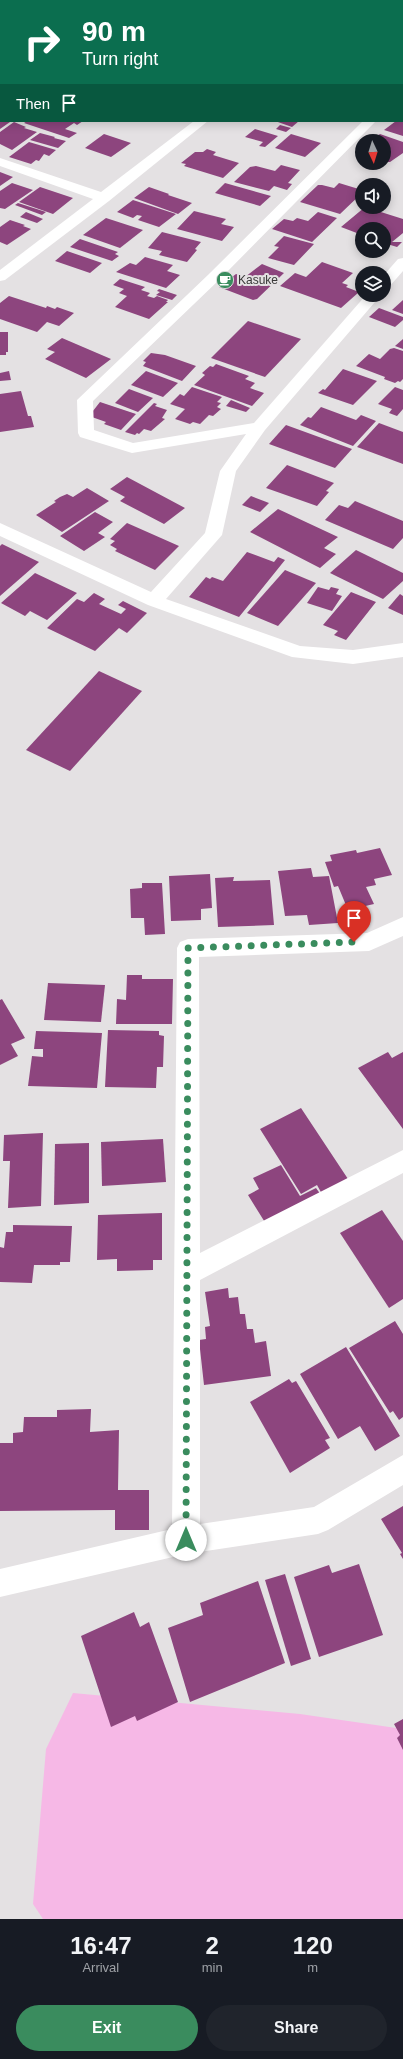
<!DOCTYPE html>
<style>
body{margin:0;font-family:Helvetica,sans-serif;background:#20242c;color:#f1f3f6;height:100vh;display:flex;flex-direction:column;font-size:15px;white-space:nowrap}
*{box-sizing:border-box;margin:0}
p{font-size:13px;color:#9ea1a6}
.icon{flex:none;width:22px;height:22px;fill:none;stroke:currentColor;stroke-width:2;stroke-linecap:round;stroke-linejoin:round}
.map{position:relative;height:1919px;overflow:hidden}
.sheet{display:flex;flex-direction:column;background:#171b24;flex:1}
.sheet>*{flex:none}
.guide{position:absolute;left:0px;top:0px;width:403px;height:122px;box-shadow:0 2px 10px #0003;background:#0b6e4f;color:#fff;overflow:hidden}
.needle{width:26px;rotate:176deg}
.fabs{position:absolute;left:355px;top:134px;display:grid;gap:8px}
.fabs a{display:grid;place-items:center;width:36px;height:36px;border-radius:50%;background:#171b24;box-shadow:0 2px 10px #0003;font-size:20px}
.pin{position:absolute;display:grid;place-items:center;width:34px;height:34px;color:#fff;margin:-41px -17px;border-radius:50% 50% 50% 0;rotate:-45deg;box-shadow:0 0 4px #0007}
.pin .icon{rotate:45deg}
.me{position:absolute;width:44px;margin:-22px;rotate:0deg;stroke-linejoin:round;filter:drop-shadow(0 0 3px #0008)}
.turn{display:flex;align-items:center;gap:14px;height:84px;padding:0 16px;font-size:18px}
.turn .icon{width:52px;height:52px;stroke-width:2.5}
.turn b{display:block;font-size:28px;line-height:34px}
.then{display:flex;align-items:center;height:38px;padding:0 16px;background:#0003;gap:8px;font-size:15px}
.eta{display:flex;justify-content:space-evenly;align-items:center;height:68px;text-align:center}
.eta b{font-size:24px;font-weight:800;line-height:28px}
.action{display:flex;gap:8px;margin-top:auto;padding:8px 16px}
.action a{flex:1;height:46px;border-radius:24px;background:#3a8c5e;color:#fff;font-size:16px;font-weight:800;line-height:46px;text-align:center}
.action a+a{background:#20242c;color:#f1f3f6}
.map>svg:first-child{display:block}
.green{fill:#f6b8e6}
.building{fill:#8d457e}
.lines{fill:none;stroke-linecap:round;stroke-linejoin:round}
.street{fill:#fff;fill-rule:evenodd}
.secondary{fill:#fff;fill-rule:evenodd}
.route{stroke:#3a8c5e;stroke-width:7;stroke-dasharray:0 12.6}
.labels{text-anchor:middle;stroke-width:4;stroke-linejoin:round;paint-order:stroke}
.far-poi-label{font-size:12px;fill:#3a3939;stroke:#e4e1e3;text-anchor:start}
</style>
<div class="map">
<svg width="403" height="1919" viewBox="0 0 403 1919">
<rect width="100%" height="100%" fill="#e4e1e3"/>
<polygon class="green" points="73,1693 300,1714 403,1729 403,1919 43,1919 33,1904 46,1749"/>
<g class="building">
<polygon points="0,121 7,121 10,122 0,129"/>
<polygon points="27,121 83,121 77,125 74,123 65,129 77,133 69,138 24,123"/>
<polygon points="275,121 299,121 292,127"/>
<polygon points="396,121 403,121 403,136 384,130"/>
<polygon points="14,122 26,127 24,128 37,132 12,150 0,144 0,132"/>
<polygon points="280,125 291,128 286,132 276,129"/>
<polygon points="255,129 278,136 265,147 259,146 263,142 245,137"/>
<polygon points="40,133 55,137 54,138 66,141 58,148 30,140"/>
<polygon points="104,134 131,143 111,157 85,148"/>
<polygon points="291,134 321,143 305,157 275,148"/>
<polygon points="380,134 403,142 403,153 390,162 384,162 384,141 369,141"/>
<polygon points="29,142 56,150 49,156 44,154 39,161 36,160 31,164 9,157"/>
<polygon points="207,149 216,152 213,155 239,163 223,178 184,166 186,164 181,163 195,152 203,152"/>
<polygon points="281,165 300,170 288,183 292,184 287,190 274,186 269,191 234,182 250,167 256,166 275,171"/>
<polygon points="0,172 13,177 0,186"/>
<polygon points="12,183 33,190 5,209 0,208 0,191"/>
<polygon points="225,183 271,196 260,206 215,193"/>
<polygon points="339,183 362,190 362,193 340,214 300,202 318,185 322,185 334,188"/>
<polygon points="40,187 73,198 53,214 19,202"/>
<polygon points="149,187 169,194 168,195 192,203 178,214 134,198"/>
<polygon points="133,200 176,214 159,227 138,220 142,216 137,215 133,218 117,212"/>
<polygon points="18,203 46,212 42,215 15,205"/>
<polygon points="365,207 403,219 403,233 392,242 402,242 397,247 384,243 384,229 362,229 362,235 341,227"/>
<polygon points="194,211 226,219 221,224 234,227 222,241 177,229"/>
<polygon points="26,212 43,219 37,223 20,217"/>
<polygon points="318,212 337,218 312,242 272,229 284,219 293,221 297,218 308,221"/>
<polygon points="106,218 143,230 120,248 83,235"/>
<polygon points="10,220 25,225 23,226 31,229 7,245 0,242 0,227"/>
<polygon points="162,232 201,242 195,249 197,250 187,262 159,255 162,251 148,248"/>
<polygon points="284,236 314,244 294,265 268,258 279,247 274,246"/>
<polygon points="80,239 118,252 115,254 119,256 112,261 70,247"/>
<polygon points="67,251 102,263 90,273 55,261"/>
<polygon points="145,257 173,265 167,271 180,275 166,288 116,272 130,263 136,265"/>
<polygon points="322,262 353,273 342,283 348,285 346,287 359,292 341,308 280,286 295,273 306,277"/>
<polygon points="262,264 284,273 257,299 253,300 219,287 236,274 245,277"/>
<polygon points="120,279 145,287 141,290 150,293 147,296 154,298 157,296 168,300 166,302 168,302 149,319 115,307 127,296 119,293 124,289 113,285"/>
<polygon points="159,289 177,295 172,300 156,295 160,292 157,291"/>
<polygon points="9,296 46,308 47,306 55,309 57,307 74,313 59,326 47,322 37,332 0,319 0,303"/>
<polygon points="403,300 403,314 392,310"/>
<polygon points="379,308 403,317 403,320 395,327 369,317"/>
<polygon points="248,321 301,339 265,377 211,358"/>
<polygon points="0,332 8,332 8,352 6,352 6,355 0,355"/>
<polygon points="62,338 111,359 86,378 45,359 55,352 47,349"/>
<polygon points="403,339 403,349 395,346"/>
<polygon points="394,348 403,351 403,379 400,382 398,381 395,383 384,379 385,377 356,366 369,354 380,359 390,349"/>
<polygon points="151,353 165,355 196,366 182,381 143,366 146,362 143,361"/>
<polygon points="216,364 249,376 245,379 255,383 250,388 264,393 252,406 194,385 205,375 202,373 210,366 213,367"/>
<polygon points="343,369 377,381 353,405 318,393 323,389 325,390"/>
<polygon points="9,371 11,380 0,381 0,373"/>
<polygon points="146,371 178,383 163,397 131,385"/>
<polygon points="192,387 222,397 217,402 221,403 217,407 221,409 213,416 209,415 200,424 193,422 190,424 175,419 185,409 170,404 180,394 184,396"/>
<polygon points="395,387 403,390 403,409 397,416 389,413 392,409 378,404"/>
<polygon points="129,389 153,398 138,412 115,403"/>
<polygon points="21,391 28,416 31,416 34,427 0,432 0,394"/>
<polygon points="231,400 250,408 246,412 226,406"/>
<polygon points="100,402 136,414 121,430 104,424 106,422 89,416"/>
<polygon points="154,403 157,404 155,406 167,410 162,418 165,419 151,431 144,429 139,434 137,433 135,435 125,432"/>
<polygon points="321,407 356,420 361,415 376,421 353,446 300,425 308,417 311,418"/>
<polygon points="379,423 403,432 403,464 357,447"/>
<polygon points="286,425 352,449 335,468 269,444"/>
<polygon points="287,465 334,483 326,491 329,492 317,506 266,488"/>
<polygon points="127,477 185,508 164,524 120,501 125,497 110,489"/>
<polygon points="87,488 109,501 62,532 36,515 56,502 54,501 60,497 67,494 73,497"/>
<polygon points="251,496 269,503 260,512 242,505"/>
<polygon points="355,501 403,521 403,538 393,549 325,520 339,505 348,508"/>
<polygon points="278,509 338,537 324,548 336,554 320,568 250,532"/>
<polygon points="95,512 113,522 98,533 105,537 84,551 60,536"/>
<polygon points="127,523 179,546 155,570 115,551 117,549 110,545 115,541 110,539"/>
<polygon points="2,544 39,562 0,596 0,546"/>
<polygon points="356,550 403,573 403,581 383,599 330,573"/>
<polygon points="247,552 274,562 278,557 285,560 239,617 189,597 206,577 210,579 212,577 223,581"/>
<polygon points="285,570 316,583 278,626 247,613"/>
<polygon points="35,573 77,593 47,620 30,611 25,616 1,603"/>
<polygon points="318,587 329,590 331,587 339,589 336,594 342,596 332,611 307,603"/>
<polygon points="351,592 376,602 346,640 334,635 338,631 323,625"/>
<polygon points="94,593 105,599 99,604 121,614 126,609 118,605 123,601 147,613 127,633 119,628 95,651 47,628 77,599 84,602"/>
<polygon points="400,594 403,596 403,615 388,608"/>
<polygon points="99,671 142,691 70,771 26,750"/>
<polygon points="380,848 392,875 374,879 376,885 366,887 374,904 348,910 338,886 334,887 325,862 332,861 330,855 356,850 357,853"/>
<polygon points="311,868 313,877 329,876 338,923 309,925 307,915 285,916 278,871"/>
<polygon points="210,874 212,908 201,909 201,920 171,921 169,876"/>
<polygon points="234,877 233,881 270,880 274,925 218,927 215,878"/>
<polygon points="142,883 162,883 165,934 145,935 144,918 131,918 130,889 142,888"/>
<polygon points="127,975 142,975 142,979 173,979 172,1024 116,1024 117,999 126,1000"/>
<polygon points="48,983 105,985 101,1022 44,1020"/>
<polygon points="2,999 25,1038 11,1044 18,1056 0,1065 0,1000"/>
<polygon points="108,1030 159,1031 159,1035 164,1036 163,1067 157,1067 156,1088 105,1087"/>
<polygon points="36,1031 102,1033 97,1088 28,1086 32,1056 43,1057 43,1049 34,1049"/>
<polygon points="388,1052 392,1058 403,1052 403,1129 358,1068"/>
<polygon points="301,1108 348,1179 322,1194 317,1185 301,1194 260,1129"/>
<polygon points="43,1133 41,1206 8,1208 10,1161 3,1161 4,1135"/>
<polygon points="163,1139 166,1182 102,1186 101,1142"/>
<polygon points="89,1143 89,1203 54,1205 55,1144"/>
<polygon points="281,1165 300,1196 316,1188 321,1195 266,1224 248,1195 259,1189 253,1178"/>
<polygon points="382,1210 403,1241 403,1299 389,1308 340,1233"/>
<polygon points="162,1213 162,1260 153,1260 153,1270 117,1271 117,1259 97,1260 98,1215"/>
<polygon points="13,1225 72,1226 70,1262 60,1262 60,1265 34,1265 32,1283 0,1282 0,1247 4,1248 6,1232 13,1232"/>
<polygon points="228,1288 229,1298 238,1297 240,1314 245,1314 247,1329 253,1329 255,1343 266,1341 271,1376 204,1385 199,1340 206,1339 205,1327 210,1326 205,1292"/>
<polygon points="395,1321 403,1334 403,1417 399,1420 393,1411 390,1413 349,1348"/>
<polygon points="346,1347 400,1436 375,1451 360,1426 338,1439 300,1374"/>
<polygon points="289,1379 292,1383 296,1381 330,1438 325,1440 330,1448 290,1473 250,1402"/>
<polygon points="91,1409 90,1432 119,1430 118,1490 149,1490 149,1530 115,1530 115,1510 0,1511 0,1443 13,1443 13,1433 23,1432 24,1417 57,1417 57,1410"/>
<polygon points="403,1506 403,1559 400,1554 402,1553 381,1519"/>
<polygon points="359,1564 383,1635 319,1657 294,1577 329,1565 332,1573"/>
<polygon points="285,1574 311,1659 291,1666 265,1580"/>
<polygon points="258,1581 285,1663 190,1702 168,1628 203,1615 200,1603"/>
<polygon points="134,1612 140,1627 149,1622 178,1702 137,1721 135,1716 111,1727 81,1636"/>
<polygon points="403,1719 403,1750 397,1738 400,1735 394,1724"/>
</g>
<g class="lines">
<g class="street">
<polygon points="6,0 18,0 5,1"/>
<polygon points="194,121 208,121 109,201 5,280 0,281 0,270 93,199 0,166 0,158 101,192"/>
<polygon points="363,121 376,121 219,280 93,401 94,430 133,443 254,423 366,295 381,295 265,430 236,471 222,535 166,599 300,646 353,650 403,643 403,657 353,664 292,657 148,605 0,536 0,523 151,592 205,533 220,471 246,434 132,453 80,437 78,433 77,400 209,274"/>
<polygon points="403,258 403,271 389,287 384,288 384,275 398,259"/>
<polygon points="403,917 403,936 369,951 199,957 200,1253 403,1150 403,1173 200,1280 200,1524 314,1507 403,1455 403,1485 328,1530 318,1534 186,1554 0,1597 0,1569 172,1529 177,948 180,942 188,939 367,933"/>
</g>
<g class="secondary">
<polygon points="118,0 131,0 132,1 119,1"/>
<polygon points="402,94 403,95 403,103 402,102"/>
</g>
</g>
<g class="lines">
<polyline class="route" points="186,1540 188,948 354,942"/>
</g>
<defs>
<symbol id="cafe-disc" viewBox="-11 -11 22 22"><circle r="9.5" fill="#3a8c5e" stroke="#e4e1e3"/><path d="M-5.5-4.5H6V0H3Q3 3.5 0 3.5H-2.5Q-5.5 3.5-5.5 0ZM3-3.2v2h1.7v-2ZM-6 4.5H4V6H-6Z" fill="#fff"/></symbol>
</defs>
<g fill-rule="evenodd">
<use href="#cafe-disc" x="215" y="270" width="20" height="20"/>
</g>
<g class="labels">
<g class="far-poi-label">
<text x="238" y="284">Kasuke</text>
</g>
</g>
</svg>
<div class="fabs">
<a><svg class="needle" viewBox="-14 -14 28 28"><path d="M0-13l5 13h-10z" fill="#e53935"/><path d="M0 13l5-13h-10z" fill="#9ea1a6"/></svg></a>
<a><svg class="icon" aria-label="sound" viewBox="0 0 24 24"><path d="M4 9h4l5-4v14l-5-4H4zM17 9q2 3 0 6"/></svg></a>
<a><svg class="icon" aria-label="search" viewBox="0 0 24 24"><circle cx="10" cy="10" r="6"/><path d="M15 15l6 6"/></svg></a>
<a><svg class="icon" aria-label="layers" viewBox="0 0 24 24"><path d="M12 4l9 5-9 5-9-5zM3 14l9 5 9-5"/></svg></a>
</div>
<div class="pin" style="left:354px;top:942px;background:#d93025"><svg class="icon" aria-label="arrive" viewBox="0 0 24 24"><path d="M6 21V4h12l-3 4 3 4H6"/></svg></div>
<svg class="me" style="left:186px;top:1540px" viewBox="-20 -20 40 40"><circle r="19" fill="#fff"/><path d="M0-13L10 11 0 6-10 11z" fill="#3a8c5e"/></svg>
<div class="guide">
<div class="turn"><svg class="icon" aria-label="right" viewBox="0 0 24 24"><path d="M7 20v-9h11M14 6l5 5-5 5"/></svg><div><b>90 m</b>Turn right</div></div>
<div class="then">Then<svg class="icon" aria-label="arrive" viewBox="0 0 24 24"><path d="M6 21V4h12l-3 4 3 4H6"/></svg></div>
</div>
</div>
<section class="sheet">
<div class="eta">
<div><b>16:47</b><p>Arrival</p></div>
<div><b>2</b><p>min</p></div>
<div><b>120</b><p>m</p></div>
</div>
<div class="action"><a>Exit</a><a>Share</a></div>
</section>
